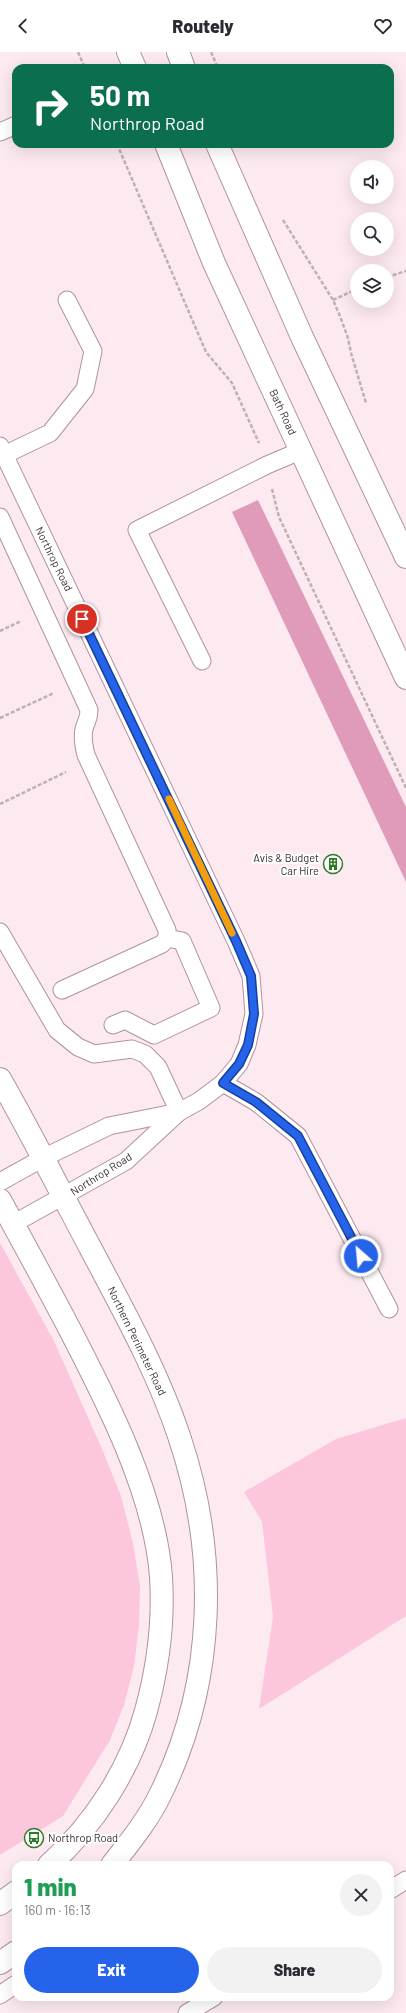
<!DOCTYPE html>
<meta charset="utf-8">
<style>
body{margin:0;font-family:Barlow,sans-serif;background:#f2f2f3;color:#2b2b33;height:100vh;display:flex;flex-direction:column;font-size:15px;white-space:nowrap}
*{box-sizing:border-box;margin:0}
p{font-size:13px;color:#7c7c81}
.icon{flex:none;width:22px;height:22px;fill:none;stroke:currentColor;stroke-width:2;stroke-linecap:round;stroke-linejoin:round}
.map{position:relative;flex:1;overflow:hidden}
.details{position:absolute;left:12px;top:1809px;width:382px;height:140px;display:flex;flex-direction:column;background:#fff;border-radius:12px;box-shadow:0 4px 16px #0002}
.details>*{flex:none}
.top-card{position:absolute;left:12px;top:12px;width:382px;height:84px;border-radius:12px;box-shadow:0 4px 16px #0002;background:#0b6e4f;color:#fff;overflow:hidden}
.tools{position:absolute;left:350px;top:108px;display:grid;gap:8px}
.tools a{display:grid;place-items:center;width:44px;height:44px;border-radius:50%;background:#fff;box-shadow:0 4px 16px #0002;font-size:20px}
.pin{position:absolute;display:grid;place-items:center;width:34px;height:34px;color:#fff;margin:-17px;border:2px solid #fff;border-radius:50%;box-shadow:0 1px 4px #0007}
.me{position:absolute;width:44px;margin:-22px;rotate:333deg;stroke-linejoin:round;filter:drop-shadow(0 0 3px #0008)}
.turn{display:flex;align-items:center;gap:14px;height:84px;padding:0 12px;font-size:18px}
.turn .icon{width:52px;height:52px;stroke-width:2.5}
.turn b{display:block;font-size:28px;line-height:34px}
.round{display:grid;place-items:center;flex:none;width:42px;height:42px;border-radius:21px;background:#f2f2f3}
.overview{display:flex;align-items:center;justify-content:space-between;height:68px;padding:0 12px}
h1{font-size:24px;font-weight:800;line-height:30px;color:#1e9e55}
.action{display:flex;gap:8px;margin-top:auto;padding:8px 12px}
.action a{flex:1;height:46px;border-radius:24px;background:#2563eb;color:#fff;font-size:16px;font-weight:800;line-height:46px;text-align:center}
.action a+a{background:#f2f2f3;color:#2b2b33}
header{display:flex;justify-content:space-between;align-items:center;height:52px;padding:0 12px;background:#fff;font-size:18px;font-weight:800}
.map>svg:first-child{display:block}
.green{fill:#fcc6dd}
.forest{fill:#df9bb9}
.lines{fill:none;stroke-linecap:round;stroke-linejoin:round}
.lane-casing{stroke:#af929e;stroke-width:19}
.secondary-casing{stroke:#af929e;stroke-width:24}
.highway-casing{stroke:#af929e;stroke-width:24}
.path{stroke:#c0afb6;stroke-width:2.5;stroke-dasharray:4 2;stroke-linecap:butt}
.lane{stroke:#fff;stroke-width:17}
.secondary{stroke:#fff;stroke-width:22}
.highway{stroke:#fff;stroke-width:22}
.route-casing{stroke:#184099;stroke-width:10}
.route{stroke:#2563eb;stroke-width:7}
.slow{stroke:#f59e0b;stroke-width:7}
.labels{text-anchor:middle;stroke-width:4;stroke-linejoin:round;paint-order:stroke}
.street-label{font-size:11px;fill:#392d32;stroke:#fff}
.poi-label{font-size:11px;fill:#392d32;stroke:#fff;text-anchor:end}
</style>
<header><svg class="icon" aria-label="back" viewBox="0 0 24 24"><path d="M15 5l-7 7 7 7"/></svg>Routely<svg class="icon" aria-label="heart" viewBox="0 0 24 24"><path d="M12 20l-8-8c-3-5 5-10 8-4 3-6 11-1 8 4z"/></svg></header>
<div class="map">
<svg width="406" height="1961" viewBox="0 0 406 1961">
<rect width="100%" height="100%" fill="#fdeaf1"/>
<g class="green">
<polygon points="0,1191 54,1289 102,1397 121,1444 133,1491 140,1534 139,1574 134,1614 124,1653 110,1688 63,1764 0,1803"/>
<polygon points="406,1366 406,1564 259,1657 273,1565 262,1470 244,1440 336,1387"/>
</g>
<polygon class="forest" points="258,448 406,755 406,830 232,460"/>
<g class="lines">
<defs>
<g id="lane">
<polyline points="0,80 16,73"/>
<polyline points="0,394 236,889 251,924 254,962 247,993 239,1012 223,1031 199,1049 179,1060 126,1109 13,1172"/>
<polyline points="4,403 50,381 85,337 93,299 67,248"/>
<path d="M 0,465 L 89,658 C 89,668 86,669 84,677 C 82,686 84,695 86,703 L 167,878 L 167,886 L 162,892 L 62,938"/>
<polyline points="202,609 137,478 267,413 300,399"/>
<polyline points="0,880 57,978 78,995 94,1002 132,997 145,1002 158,1015 179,1060"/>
<polyline points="113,973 125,968 154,983 211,956 182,889 167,886"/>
<polyline points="223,1031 256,1050 298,1084 389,1257"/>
<polyline points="0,1130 43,1106 109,1074 179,1060"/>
<polyline points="390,1838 406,1828"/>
<polyline points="0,1943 16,1932"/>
<polyline points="187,1961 214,1945"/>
</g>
<g id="secondary">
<path d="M 0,1027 C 32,1083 61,1141 91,1197 C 123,1258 157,1318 179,1384 C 219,1502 216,1630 160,1743 C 148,1768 129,1791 112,1813"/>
<path d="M 0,1148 C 23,1190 46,1232 68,1274 C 106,1347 155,1441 161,1525 C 164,1571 158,1615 146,1659 C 130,1717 94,1773 49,1813"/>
<polyline points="0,1852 16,1840"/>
<polyline points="0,1911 16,1900"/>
</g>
<g id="highway">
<polyline points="128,0 135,16"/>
<polyline points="178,0 184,16"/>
<polyline points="166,92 214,211 406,626"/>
<polyline points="217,92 302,285 406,505"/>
</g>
</defs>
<use href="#lane" class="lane-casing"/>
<use href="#secondary" class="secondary-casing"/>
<use href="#highway" class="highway-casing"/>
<g class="path">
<polyline points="78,0 85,16"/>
<polyline points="211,0 218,16"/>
<polyline points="117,92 206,300 232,331 259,391"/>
<polyline points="283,168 333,248 340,264 348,286 351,301 366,351"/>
<polyline points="387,225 406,219"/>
<polyline points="333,248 357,237"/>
<polyline points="272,437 279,465 406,736"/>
<polyline points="0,579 21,569"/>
<polyline points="0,666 54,641"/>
<polyline points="0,752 66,720"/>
</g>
<use href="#lane" class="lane"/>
<use href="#secondary" class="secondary"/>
<use href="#highway" class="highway"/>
</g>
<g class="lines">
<defs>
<polyline id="route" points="82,567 236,889 251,924 254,962 248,993 239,1012 223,1031 256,1050 298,1084 361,1204"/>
</defs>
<use href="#route" class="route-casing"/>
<use href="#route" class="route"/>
<polyline class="slow" points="169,747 232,881"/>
</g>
<defs>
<symbol id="building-ring" viewBox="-11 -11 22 22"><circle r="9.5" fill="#fff" stroke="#2d7b24" stroke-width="1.5"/><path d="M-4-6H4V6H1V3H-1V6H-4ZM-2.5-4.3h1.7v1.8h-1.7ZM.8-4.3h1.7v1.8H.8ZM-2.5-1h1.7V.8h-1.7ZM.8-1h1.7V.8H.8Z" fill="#2d7b24"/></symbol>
<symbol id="bus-ring" viewBox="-11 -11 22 22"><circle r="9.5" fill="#fff" stroke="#2d7b24" stroke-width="1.5"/><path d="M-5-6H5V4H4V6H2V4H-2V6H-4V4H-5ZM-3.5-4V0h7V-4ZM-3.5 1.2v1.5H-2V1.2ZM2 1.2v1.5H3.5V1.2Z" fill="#2d7b24"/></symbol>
</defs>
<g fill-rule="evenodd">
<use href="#building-ring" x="322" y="801" width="22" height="22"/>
<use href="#bus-ring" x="23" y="1775" width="22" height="22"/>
</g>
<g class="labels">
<g class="street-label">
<text transform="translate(283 360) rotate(65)" y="4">Bath Road</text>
<text transform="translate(54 507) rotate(64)" y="4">Northrop Road</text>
<text transform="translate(101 1122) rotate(-32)" y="4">Northrop Road</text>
<text transform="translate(137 1289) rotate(64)" y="4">Northern Perimeter Road</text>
</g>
<g class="poi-label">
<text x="319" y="810">Avis &amp; Budget<tspan x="319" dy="13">Car Hire</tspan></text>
<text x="48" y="1790" text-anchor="start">Northrop Road</text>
</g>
</g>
</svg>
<div class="tools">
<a><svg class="icon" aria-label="sound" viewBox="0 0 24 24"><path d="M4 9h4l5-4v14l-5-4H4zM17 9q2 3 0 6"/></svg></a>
<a><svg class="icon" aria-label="search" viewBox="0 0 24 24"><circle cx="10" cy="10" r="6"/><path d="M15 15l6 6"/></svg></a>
<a><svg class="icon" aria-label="layers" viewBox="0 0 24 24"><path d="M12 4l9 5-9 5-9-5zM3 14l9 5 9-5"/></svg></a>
</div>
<div class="pin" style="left:82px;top:567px;background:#d93025"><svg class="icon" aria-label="arrive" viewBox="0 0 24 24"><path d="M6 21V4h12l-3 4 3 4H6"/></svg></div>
<svg class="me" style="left:361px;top:1204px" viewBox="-20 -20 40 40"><circle r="17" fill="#2563eb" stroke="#fff" stroke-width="3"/><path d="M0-11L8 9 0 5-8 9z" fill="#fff"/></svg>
<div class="top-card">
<div class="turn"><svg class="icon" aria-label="right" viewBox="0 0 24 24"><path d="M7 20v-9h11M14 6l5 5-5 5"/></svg><div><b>50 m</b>Northrop Road</div></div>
</div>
<section class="details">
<div class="overview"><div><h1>1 min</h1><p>160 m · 16:13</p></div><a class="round"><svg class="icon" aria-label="close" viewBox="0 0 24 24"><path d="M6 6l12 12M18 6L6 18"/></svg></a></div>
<div class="action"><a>Exit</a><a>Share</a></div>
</section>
</div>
